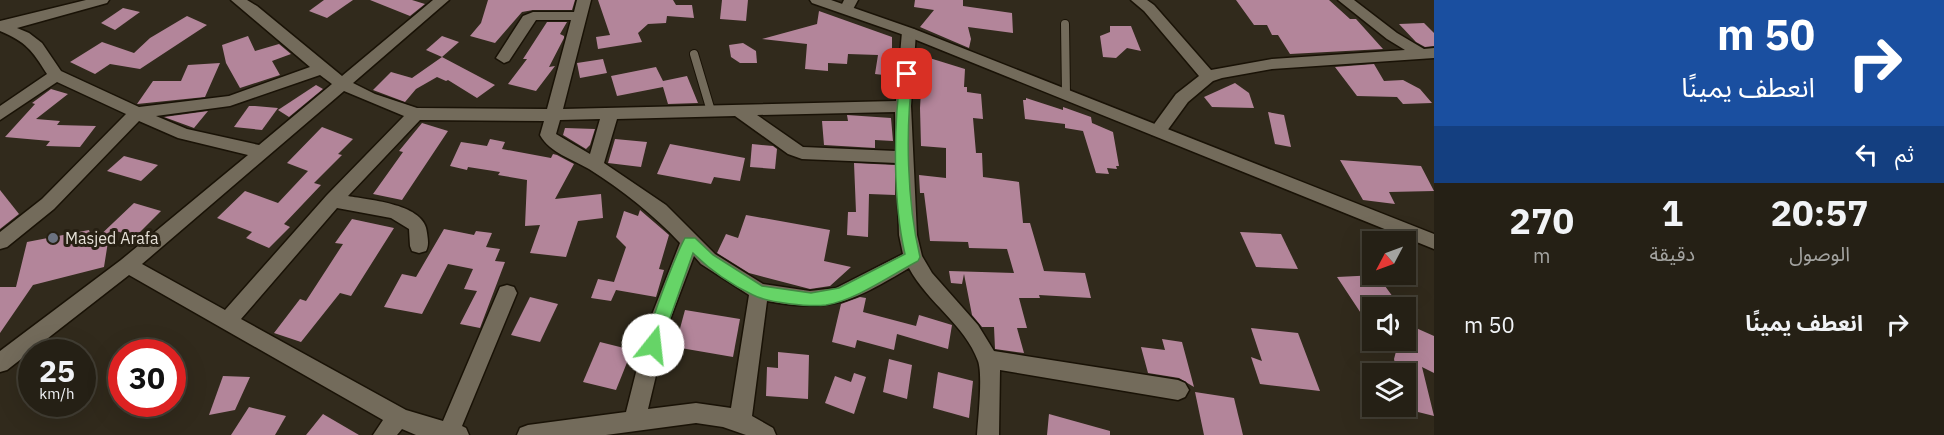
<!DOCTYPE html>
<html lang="ar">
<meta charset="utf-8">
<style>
body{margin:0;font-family:"IBM Plex Sans","Noto Sans Arabic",sans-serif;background:#312d22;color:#f1f3f6;direction:rtl;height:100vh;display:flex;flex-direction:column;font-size:22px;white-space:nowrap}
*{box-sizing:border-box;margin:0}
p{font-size:20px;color:#a3a3a0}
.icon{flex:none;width:33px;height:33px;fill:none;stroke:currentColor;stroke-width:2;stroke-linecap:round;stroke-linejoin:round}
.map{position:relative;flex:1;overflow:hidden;direction:ltr}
.drawer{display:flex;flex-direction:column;background:#252015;width:510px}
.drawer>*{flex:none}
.top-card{background:#1a4fa0;color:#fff;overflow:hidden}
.needle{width:39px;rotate:229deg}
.tools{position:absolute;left:1362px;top:231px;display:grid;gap:12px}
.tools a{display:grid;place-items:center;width:54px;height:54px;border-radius:0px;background:#252015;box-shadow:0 6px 24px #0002,0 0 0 2px #423e34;font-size:30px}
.speed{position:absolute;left:18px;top:339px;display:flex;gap:12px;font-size:30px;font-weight:700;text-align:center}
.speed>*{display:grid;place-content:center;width:78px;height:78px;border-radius:50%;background:#252015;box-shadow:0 6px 24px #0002,0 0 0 2px #423e34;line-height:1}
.speed small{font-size:15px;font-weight:400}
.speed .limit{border:9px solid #d22;background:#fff;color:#111}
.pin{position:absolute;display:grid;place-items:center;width:51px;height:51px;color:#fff;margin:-26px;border-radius:12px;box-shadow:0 3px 9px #0006}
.me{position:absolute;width:66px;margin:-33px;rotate:16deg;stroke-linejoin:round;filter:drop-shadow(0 0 4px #0008)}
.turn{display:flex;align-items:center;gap:21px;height:126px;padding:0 30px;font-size:27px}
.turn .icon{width:78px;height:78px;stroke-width:2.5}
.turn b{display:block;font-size:42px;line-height:51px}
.then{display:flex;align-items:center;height:57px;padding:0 30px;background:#0003;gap:12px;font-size:22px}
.eta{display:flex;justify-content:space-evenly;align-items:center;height:102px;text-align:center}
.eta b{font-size:36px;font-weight:700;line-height:42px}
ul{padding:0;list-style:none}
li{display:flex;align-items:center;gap:18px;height:78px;padding:0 30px}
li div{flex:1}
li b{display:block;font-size:22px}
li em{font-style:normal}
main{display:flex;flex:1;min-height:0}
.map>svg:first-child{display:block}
.building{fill:#b3859a}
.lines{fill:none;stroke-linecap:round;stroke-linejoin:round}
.lane-casing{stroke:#191206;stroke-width:10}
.street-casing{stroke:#191206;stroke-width:3}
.secondary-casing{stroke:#191206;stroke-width:3}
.lane{stroke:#736b5b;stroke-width:8}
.street{fill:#736b5b;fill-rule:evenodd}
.secondary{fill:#736b5b;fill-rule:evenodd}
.route{fill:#66d467;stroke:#428a43;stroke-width:1.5}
.worship-dot{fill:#6b7280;stroke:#272013;stroke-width:2}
.labels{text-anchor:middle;stroke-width:6;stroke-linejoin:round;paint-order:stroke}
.poi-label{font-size:16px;fill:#e5e0d7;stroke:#272013;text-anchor:start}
</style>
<main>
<section class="drawer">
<div class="top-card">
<div class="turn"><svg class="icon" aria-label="right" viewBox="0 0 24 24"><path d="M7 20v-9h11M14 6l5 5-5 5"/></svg><div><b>50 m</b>انعطف يمينًا</div></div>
<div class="then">ثم<svg class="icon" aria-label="left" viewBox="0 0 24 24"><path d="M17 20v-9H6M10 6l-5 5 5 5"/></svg></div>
</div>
<div class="eta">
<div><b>20:57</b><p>الوصول</p></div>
<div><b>1</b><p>دقيقة</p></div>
<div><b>270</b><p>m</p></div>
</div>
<ul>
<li><svg class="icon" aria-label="right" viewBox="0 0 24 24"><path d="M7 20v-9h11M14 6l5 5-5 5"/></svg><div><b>انعطف يمينًا</b></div><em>50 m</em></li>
</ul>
</section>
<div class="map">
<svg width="1434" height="435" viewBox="0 0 1434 435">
<rect width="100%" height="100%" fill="#312a1c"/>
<g class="building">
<polygon points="324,0 353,0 327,18 309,11"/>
<polygon points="370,0 412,0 425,4 410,16"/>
<polygon points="488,0 575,0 572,10 533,10 522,12 495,43 470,36 481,23"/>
<polygon points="598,0 673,0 676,5 692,5 694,18 667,16 666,23 648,24 638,33 642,42 598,49 596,37 610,35"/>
<polygon points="722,0 748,0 746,21 720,19"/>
<polygon points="915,0 963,0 963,6 1012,13 1013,33 968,27 971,39 969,48 920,27 934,10 914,7"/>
<polygon points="1236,0 1329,0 1350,19 1356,19 1383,49 1290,54 1278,35 1272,35 1267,25 1254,25"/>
<polygon points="123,8 140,12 115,30 101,23"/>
<polygon points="819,11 892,37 892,76 875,74 878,55 848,54 847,64 828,63 828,71 805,69 807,44 762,39 817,24"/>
<polygon points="187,16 207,25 140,69 110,64 95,74 70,62 102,42 134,53 150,38"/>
<polygon points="547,22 567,22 560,34 564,36 564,38 549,67 555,66 536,91 508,84 527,59 523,59"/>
<polygon points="1424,23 1434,33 1434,46 1425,47 1416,42 1399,24"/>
<polygon points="1110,26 1131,26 1141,51 1127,48 1116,58 1103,57 1100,36 1110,32"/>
<polygon points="248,36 255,51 279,44 291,54 272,61 280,75 240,88 226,63 222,45"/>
<polygon points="442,36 459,42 442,57 426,50"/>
<polygon points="743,43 756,51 757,63 740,63 731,57 729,45"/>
<polygon points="923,56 965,69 964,87 967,87 967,92 981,94 983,119 973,118 976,153 982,153 983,177 1019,182 1023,223 1030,223 1044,271 1085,273 1091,298 1039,295 1040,298 1019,298 1027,328 1017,328 1024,353 995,349 994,327 982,327 972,315 964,274 962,284 951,283 949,271 1014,273 1007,249 969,248 968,242 930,241 924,193 920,193 919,175 946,178 946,148 921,146 920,108"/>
<polygon points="442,57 495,85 477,98 448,80 446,81 437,77 416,89 405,102 373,90 391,72 412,78"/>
<polygon points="603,59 607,73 580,78 577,63"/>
<polygon points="220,63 205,97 137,104 153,81 181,81 188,65"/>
<polygon points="1374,64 1384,81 1403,80 1420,89 1432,103 1403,104 1397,97 1357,96 1335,67"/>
<polygon points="656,67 663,81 687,76 698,103 668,104 663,87 617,96 611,76"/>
<polygon points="1235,83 1249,93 1254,108 1212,107 1204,97"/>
<polygon points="316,85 323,89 289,117 278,110"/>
<polygon points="51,89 68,94 36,119 60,121 57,125 96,126 80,147 46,146 50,141 5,137 35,104 32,103"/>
<polygon points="1026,98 1063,110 1063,107 1091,117 1092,123 1113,132 1119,166 1116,166 1117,169 1107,168 1109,174 1096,173 1083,131 1065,128 1065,124 1025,119 1023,100 1026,100"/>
<polygon points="249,106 255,106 278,108 262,130 234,127"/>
<polygon points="208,111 194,128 164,117"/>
<polygon points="1268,112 1284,115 1291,147 1275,144"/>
<polygon points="847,115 891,118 893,141 875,140 875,148 824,145 822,121 848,121"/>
<polygon points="422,123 448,131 402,200 373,194 403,152 399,151"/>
<polygon points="322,127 353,139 338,154 342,155 314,183 321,185 284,224 290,227 269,248 246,238 252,232 217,218 245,191 278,203 308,171 287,163"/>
<polygon points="565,128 595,129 590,145 586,149 563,135"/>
<polygon points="490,139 505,142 502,149 551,158 553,154 557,155 574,164 555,199 601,194 603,218 578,221 566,257 530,253 540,225 525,226 527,180 498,175 500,172 468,167 467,170 450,166 461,142 487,146"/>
<polygon points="615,139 647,142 641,167 608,163"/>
<polygon points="670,144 745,158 740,181 714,177 711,184 657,174"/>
<polygon points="752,144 773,146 777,149 775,169 750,167"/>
<polygon points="124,156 158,165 141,181 107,171"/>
<polygon points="1340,160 1421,166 1434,191 1389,192 1395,204 1363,200"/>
<polygon points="854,163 895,165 895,195 869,194 868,237 847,235 848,212 856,212"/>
<polygon points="0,190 19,214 0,229"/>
<polygon points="134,203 161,211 135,237 110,229 104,267 33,285 0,333 0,287 16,287 27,242 89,230 93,242"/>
<polygon points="640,210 669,235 659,269 664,270 656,297 616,290 611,301 591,298 598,279 614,282 626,247 616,237 624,211 638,216"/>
<polygon points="746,215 830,230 824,261 851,267 830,286 810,289 749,273 717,253 726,234 738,238"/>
<polygon points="352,219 394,228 351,296 340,293 301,342 274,333 300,299 306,301 343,244 335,243"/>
<polygon points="444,229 474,235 476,231 492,233 486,247 500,249 495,261 505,262 480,328 460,324 477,291 464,289 473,269 448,264 422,314 384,307 402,274 416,277"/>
<polygon points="1240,232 1281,234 1298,269 1256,267"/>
<polygon points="1377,275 1401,308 1372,308 1372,330 1337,277"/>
<polygon points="530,297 558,304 540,342 511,335"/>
<polygon points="860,297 866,298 863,312 916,326 919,315 952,325 948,349 897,334 894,350 857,340 855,348 832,342 841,304"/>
<polygon points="685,310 740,319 733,357 675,347"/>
<polygon points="1406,313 1416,328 1434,336 1434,373 1422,367 1434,416 1406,409 1406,374 1397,374 1394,359 1399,340 1406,340"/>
<polygon points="1251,328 1298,333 1320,391 1260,384 1251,357 1262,361"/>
<polygon points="1162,339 1182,342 1194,387 1179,378 1148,373 1141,347 1165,350"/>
<polygon points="600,342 632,350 616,390 583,382"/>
<polygon points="778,352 809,355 808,399 766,396 767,367 778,368"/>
<polygon points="889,359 912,365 907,399 883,392"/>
<polygon points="938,372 973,381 969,418 933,408"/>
<polygon points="854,373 866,377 854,414 825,403 835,376 851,382"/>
<polygon points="223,376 250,377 235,410 209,415"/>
<polygon points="1195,392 1234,398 1243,435 1204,435"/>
<polygon points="249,407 286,416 275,435 231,435"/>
<polygon points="323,414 359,435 306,435"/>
<polygon points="1049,414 1110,431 1110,435 1047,435"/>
</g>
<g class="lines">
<defs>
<g id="lane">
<polyline points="1065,24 1066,95"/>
<polyline points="694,54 711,111"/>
</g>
<g id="street">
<path d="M 86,0 L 109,0 L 107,3 L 17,28 L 29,33 L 42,43 L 61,71 L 139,107 L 229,96 L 310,67 L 231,0 L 247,0 L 257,6 L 342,76 L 433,0 L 449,0 L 353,83 L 375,94 L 417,108 L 547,109 L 571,20 L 536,20 L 509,61 L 504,63 L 496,58 L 523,16 L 533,12 L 574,12 L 577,0 L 591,0 L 563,109 L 896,101 L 902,32 L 904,29 L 914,29 L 916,32 L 911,106 L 917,235 L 922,256 L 932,273 L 978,325 L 994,351 L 1178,380 L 1185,383 L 1189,390 L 1185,397 L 1178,400 L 1000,370 L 999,435 L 977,435 C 978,418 983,375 978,361 C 965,325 927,302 909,268 C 853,301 833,313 767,301 L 752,416 L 773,428 L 776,435 L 746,435 L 723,427 L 696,423 L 606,435 L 517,435 L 520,428 L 528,425 L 626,412 L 648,325 L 680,243 C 653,214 622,190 589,169 C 572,159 550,153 540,135 L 544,121 L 420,120 L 348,196 C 370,200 426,204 427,233 C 428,240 429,245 426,251 L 419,253 L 412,251 L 410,246 L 409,229 L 391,218 L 337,208 L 241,319 L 406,410 L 443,421 L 500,287 L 507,285 L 514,287 L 517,293 L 462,426 L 466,428 L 469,435 L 416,435 L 402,429 L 397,435 L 373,435 L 383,420 L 129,275 L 7,370 L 0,372 L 0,351 L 121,260 L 248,155 L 178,138 L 139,121 L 54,209 L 7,247 L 0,249 L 0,232 L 42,199 L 126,114 L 57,82 L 0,120 L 0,106 L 47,74 C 32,50 26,42 0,31 L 0,21 ZM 320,75 L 332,84 L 259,145 L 187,129 L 156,116 L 230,106 ZM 344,91 L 404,116 L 327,195 L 225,310 L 142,264 ZM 895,112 L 896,151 L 803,147 L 757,115 ZM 735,116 L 788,154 L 802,159 L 897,163 L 899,235 L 903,254 L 836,288 L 810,291 L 763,284 L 715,254 L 666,205 L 604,163 L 617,119 ZM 600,119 L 590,154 L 556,134 L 560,120 ZM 694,256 L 701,264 L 749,295 L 731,408 L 696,403 L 648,409 L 668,325 Z"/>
<polygon points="844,0 858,0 851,13 846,14 839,10"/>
<polygon points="1131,0 1147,0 1154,5 1211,70 1272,59 1405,50 1387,39 1338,0 1354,0 1397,33 1424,49 1434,48 1434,58 1272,69 1222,78 1213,81 1188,102 1164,135 1152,135 1150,131 1152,127 1176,94 1199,76 1144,11"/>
</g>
<polygon id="secondary" points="810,0 831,0 914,29 1434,234 1434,249 904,35 812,3"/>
</defs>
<use href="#lane" class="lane-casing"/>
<use href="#street" class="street-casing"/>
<use href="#secondary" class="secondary-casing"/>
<use href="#lane" class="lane"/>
<use href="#street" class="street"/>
<use href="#secondary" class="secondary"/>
</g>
<path class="route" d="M 907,70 L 913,74 C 905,128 907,203 920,257 L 918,261 C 891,275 856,300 826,305 C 810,307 768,303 753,295 C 732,285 709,269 693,253 L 659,349 L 653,351 L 648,349 C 642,338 677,253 685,238 L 695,238 L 713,255 L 762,286 L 811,293 L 839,288 L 905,254 C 893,202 893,127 901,74 Z"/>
<circle class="worship-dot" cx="53" cy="238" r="6"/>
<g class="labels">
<g class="poi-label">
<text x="65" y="244">Masjed Arafa</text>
</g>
</g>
</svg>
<div class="tools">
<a><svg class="needle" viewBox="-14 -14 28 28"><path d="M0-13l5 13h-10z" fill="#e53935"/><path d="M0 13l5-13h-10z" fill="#a3a3a0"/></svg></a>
<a><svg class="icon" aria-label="sound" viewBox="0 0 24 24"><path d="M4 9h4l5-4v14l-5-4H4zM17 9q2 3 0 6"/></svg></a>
<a><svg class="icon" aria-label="layers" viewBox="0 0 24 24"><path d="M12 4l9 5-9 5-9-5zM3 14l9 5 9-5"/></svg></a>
</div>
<div class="speed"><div>25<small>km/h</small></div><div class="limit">30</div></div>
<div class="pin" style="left:907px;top:74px;background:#d93025"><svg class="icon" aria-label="arrive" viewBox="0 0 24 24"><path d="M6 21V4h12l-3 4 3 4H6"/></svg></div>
<svg class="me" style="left:653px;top:345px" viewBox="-20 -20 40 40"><circle r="19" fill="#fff"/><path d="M0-13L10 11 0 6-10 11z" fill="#66d467"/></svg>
</div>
</main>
